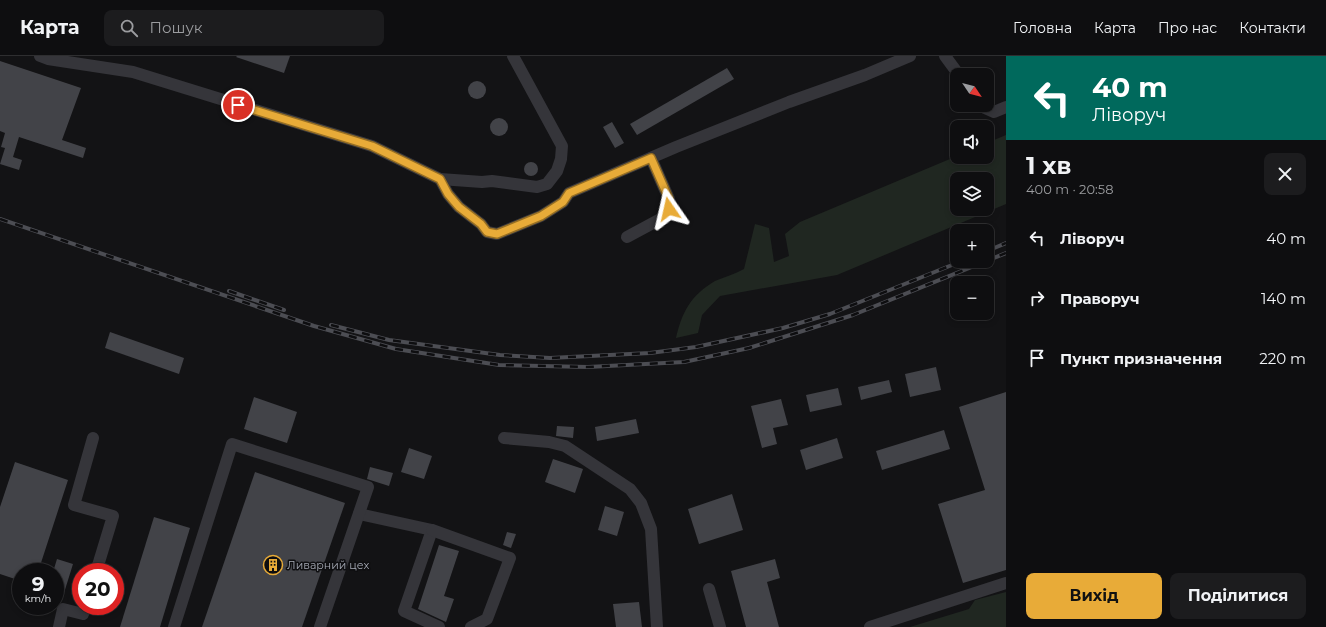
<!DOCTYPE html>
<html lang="uk">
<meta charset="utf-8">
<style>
body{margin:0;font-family:Montserrat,sans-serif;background:#1c1c1e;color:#f1f3f6;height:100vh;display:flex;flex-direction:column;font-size:15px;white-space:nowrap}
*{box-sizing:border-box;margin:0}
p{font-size:13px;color:#9b9c9f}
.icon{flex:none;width:22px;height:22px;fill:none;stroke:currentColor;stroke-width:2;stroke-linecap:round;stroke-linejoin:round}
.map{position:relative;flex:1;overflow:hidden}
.panel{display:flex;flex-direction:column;background:#0e0e10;width:320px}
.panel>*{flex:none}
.hud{background:#00695c;color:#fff;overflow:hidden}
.needle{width:26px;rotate:125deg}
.tools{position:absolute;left:950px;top:12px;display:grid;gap:8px}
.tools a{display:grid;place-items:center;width:44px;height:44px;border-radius:8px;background:#0e0e10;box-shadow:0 2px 6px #0003,0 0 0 1px #2e2e30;font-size:20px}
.speed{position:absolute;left:12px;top:507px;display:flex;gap:8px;font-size:20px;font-weight:700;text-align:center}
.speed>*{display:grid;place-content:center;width:52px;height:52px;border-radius:50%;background:#0e0e10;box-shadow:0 2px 6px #0003,0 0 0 1px #2e2e30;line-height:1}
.speed small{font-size:10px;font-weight:400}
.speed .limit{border:6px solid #d22;background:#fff;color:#111}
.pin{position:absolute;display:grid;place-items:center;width:34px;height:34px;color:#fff;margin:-17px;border:2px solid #fff;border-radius:50%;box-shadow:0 1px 4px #0007}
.me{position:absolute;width:44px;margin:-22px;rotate:349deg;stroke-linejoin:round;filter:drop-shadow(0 0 3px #0008)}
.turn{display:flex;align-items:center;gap:14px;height:84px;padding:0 20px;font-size:18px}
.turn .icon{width:52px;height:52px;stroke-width:2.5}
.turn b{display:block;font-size:28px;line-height:34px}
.round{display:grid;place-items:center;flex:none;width:42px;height:42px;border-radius:8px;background:#1c1c1e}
.headline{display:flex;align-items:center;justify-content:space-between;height:68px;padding:0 20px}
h1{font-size:24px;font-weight:700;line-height:30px}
.action{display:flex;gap:8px;margin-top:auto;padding:8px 20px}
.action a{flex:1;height:46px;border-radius:8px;background:#e8ab38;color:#111;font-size:16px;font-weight:700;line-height:46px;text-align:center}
.action a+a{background:#1c1c1e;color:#f1f3f6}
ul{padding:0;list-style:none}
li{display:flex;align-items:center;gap:12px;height:60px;padding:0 20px}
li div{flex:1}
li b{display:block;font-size:15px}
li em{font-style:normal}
header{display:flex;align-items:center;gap:24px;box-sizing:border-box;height:56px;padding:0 20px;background:#0e0e10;border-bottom:1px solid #2e2e30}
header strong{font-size:19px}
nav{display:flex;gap:22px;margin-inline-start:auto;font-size:14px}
.search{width:280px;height:36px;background:#1c1c1e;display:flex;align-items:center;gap:10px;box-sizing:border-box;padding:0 14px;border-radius:8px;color:#9b9c9f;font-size:15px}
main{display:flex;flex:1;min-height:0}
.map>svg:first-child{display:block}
.green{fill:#202721;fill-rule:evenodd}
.building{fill:#424348}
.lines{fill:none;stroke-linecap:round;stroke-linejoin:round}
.minor{stroke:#35353a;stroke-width:12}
.rail-casing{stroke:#4c4d53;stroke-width:4}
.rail{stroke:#0e0e10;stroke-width:2.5;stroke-dasharray:8;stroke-linecap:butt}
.route-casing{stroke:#976f24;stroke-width:10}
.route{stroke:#e8ab38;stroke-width:7}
.labels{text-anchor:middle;stroke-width:3;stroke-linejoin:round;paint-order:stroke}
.poi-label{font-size:11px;fill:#a6aab5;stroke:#0e0e10;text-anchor:start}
</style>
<header>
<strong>Карта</strong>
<div class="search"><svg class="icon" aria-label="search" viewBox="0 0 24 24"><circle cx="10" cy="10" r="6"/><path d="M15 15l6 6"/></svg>Пошук</div>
<nav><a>Головна</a><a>Карта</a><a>Про нас</a><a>Контакти</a></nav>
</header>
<main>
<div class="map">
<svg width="1006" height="571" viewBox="0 0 1006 571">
<rect width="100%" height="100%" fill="#131315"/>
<g class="green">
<path d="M 1006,79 L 1006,148 L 837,219 L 720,240 L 702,259 L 698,277 L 676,282 C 682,256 691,239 715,225 C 724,221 735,218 744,213 L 755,168 L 769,172 L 774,206 L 789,200 L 785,178 L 800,166 L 957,100 L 957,101 L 987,101 L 987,87 ZM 957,123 L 987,123 L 987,153 L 957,153 Z"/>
<polygon points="1006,536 1006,571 910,571 969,553 975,544"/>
</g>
<g class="building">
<polygon points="237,0 290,0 284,17 236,1"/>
<polygon points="0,5 81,32 62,84 86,92 83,102 19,81 13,101 22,104 19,114 0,108 5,92 1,91 5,77 0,75"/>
<polygon points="727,12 734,23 637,79 630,68"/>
<circle cx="477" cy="34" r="9"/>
<circle cx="499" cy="71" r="9"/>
<polygon points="612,66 624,87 615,92 603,71"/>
<circle cx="531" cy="113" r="7"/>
<polygon points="110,276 184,302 179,318 105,292"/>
<polygon points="936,311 941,334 910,341 905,318"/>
<polygon points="889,324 892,336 861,344 858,331"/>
<polygon points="838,332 842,349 810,356 806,339"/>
<polygon points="1006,336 1006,514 963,527 938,448 985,434 959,351"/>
<polygon points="254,341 297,356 287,387 244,373"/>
<polygon points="781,343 788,369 773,372 777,388 762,392 751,350"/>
<polygon points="636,363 639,377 597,385 595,371"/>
<polygon points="557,370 574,371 573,382 556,380"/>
<polygon points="944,374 950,393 882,414 876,395"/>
<polygon points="837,382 843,402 806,414 800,394"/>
<polygon points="409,392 432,400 424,423 401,416"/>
<polygon points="553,403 583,413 575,437 545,426"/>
<polygon points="15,406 68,424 38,516 21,516 21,525 0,518 0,451"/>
<polygon points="370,411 393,417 389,430 367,423"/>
<polygon points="255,416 345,447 302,571 202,571"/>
<polygon points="732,438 743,474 699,488 688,453"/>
<polygon points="605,450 624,456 617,480 598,474"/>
<polygon points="154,461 190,472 160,571 120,571"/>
<polygon points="507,476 516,478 511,492 503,489"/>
<polygon points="439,489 459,495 444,540 454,543 446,566 418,553"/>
<polygon points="57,503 73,508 64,537 55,534 55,516 53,516"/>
<polygon points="775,503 780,522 767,526 779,571 746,571 731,515"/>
<polygon points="639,546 642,571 616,571 613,548"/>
</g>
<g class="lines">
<g class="minor">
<polyline points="40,0 48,3 133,16 372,90 440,123 448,138 459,151 481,168 487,176 497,178 541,160 563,146 569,137 676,91 789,46 865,19 910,0"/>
<polyline points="945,0 959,19"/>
<polyline points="981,49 983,51 994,56 1006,51"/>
<polyline points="440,123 482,126 492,125 537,131 547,128 557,115 561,103 562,90 513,0"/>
<polyline points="627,181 666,160 669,153 669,143 651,102"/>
<polyline points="93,382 74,449 113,460 96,516"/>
<polyline points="504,382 549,386 565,390 630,433 641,447 651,473 657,571"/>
<polyline points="359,458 432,474 404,555 439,571"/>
<polyline points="432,474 510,502 487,563 471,571"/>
<polyline points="709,533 720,571"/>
<polyline points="59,571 63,553 83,558 85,550"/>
<polyline points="174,571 232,388 368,431 320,571"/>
<polyline points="870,571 1006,527"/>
</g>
<defs>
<g id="rail">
<polyline points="0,163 314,270 396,293 499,309 588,311 684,306 749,292 853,259 1006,197"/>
<polyline points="987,195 1006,187"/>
<polyline points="229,235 284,254"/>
<polyline points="331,269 389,284 500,299 550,302 650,297 696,291 783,272 830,258 962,205"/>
</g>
</defs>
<use href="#rail" class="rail-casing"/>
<use href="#rail" class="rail"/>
</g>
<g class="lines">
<defs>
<polyline id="route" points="238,49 372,90 440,123 448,138 453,144 459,151 481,168 487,176 497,178 541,160 563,146 569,137 651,102 669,143 669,153"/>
</defs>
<use href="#route" class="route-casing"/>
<use href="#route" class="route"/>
</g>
<defs>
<symbol id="building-ring" viewBox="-11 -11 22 22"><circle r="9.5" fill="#0e0e10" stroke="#e8ab38" stroke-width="1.5"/><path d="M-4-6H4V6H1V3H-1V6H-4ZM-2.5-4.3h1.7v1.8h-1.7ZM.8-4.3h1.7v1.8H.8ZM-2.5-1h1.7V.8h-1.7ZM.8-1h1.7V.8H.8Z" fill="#e8ab38"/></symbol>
</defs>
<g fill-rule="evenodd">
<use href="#building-ring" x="262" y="498" width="22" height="22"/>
</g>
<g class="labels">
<g class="poi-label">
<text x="287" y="513">Ливарний цех</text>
</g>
</g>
</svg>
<div class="tools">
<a><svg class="needle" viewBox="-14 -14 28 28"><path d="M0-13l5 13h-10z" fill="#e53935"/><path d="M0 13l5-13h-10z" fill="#9b9c9f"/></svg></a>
<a><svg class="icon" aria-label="sound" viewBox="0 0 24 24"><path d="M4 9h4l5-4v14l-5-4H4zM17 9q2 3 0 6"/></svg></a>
<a><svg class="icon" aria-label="layers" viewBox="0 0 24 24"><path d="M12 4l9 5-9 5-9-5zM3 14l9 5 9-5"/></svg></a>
<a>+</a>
<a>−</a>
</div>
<div class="speed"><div>9<small>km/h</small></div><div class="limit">20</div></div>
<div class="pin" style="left:238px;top:49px;background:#d93025"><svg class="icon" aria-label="arrive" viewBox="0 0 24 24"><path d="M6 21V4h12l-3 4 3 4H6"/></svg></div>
<svg class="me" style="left:669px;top:153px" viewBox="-20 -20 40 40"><path d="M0-17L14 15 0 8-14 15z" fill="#e8ab38" stroke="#fff" stroke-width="4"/></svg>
</div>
<section class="panel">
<div class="hud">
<div class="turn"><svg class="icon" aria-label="left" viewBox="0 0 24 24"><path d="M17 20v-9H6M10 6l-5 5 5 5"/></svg><div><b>40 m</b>Ліворуч</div></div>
</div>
<div class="headline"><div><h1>1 хв</h1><p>400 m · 20:58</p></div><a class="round"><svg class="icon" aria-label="close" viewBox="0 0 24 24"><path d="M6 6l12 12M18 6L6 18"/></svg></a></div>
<ul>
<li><svg class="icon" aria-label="left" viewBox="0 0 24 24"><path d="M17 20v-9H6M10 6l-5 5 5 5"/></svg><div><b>Ліворуч</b></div><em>40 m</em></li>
<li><svg class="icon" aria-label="right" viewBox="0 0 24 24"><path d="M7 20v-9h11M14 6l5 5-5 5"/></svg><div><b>Праворуч</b></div><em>140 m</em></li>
<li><svg class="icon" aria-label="arrive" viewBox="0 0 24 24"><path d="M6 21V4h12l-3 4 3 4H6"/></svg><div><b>Пункт призначення</b></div><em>220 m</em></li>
</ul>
<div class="action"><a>Вихід</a><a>Поділитися</a></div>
</section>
</main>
